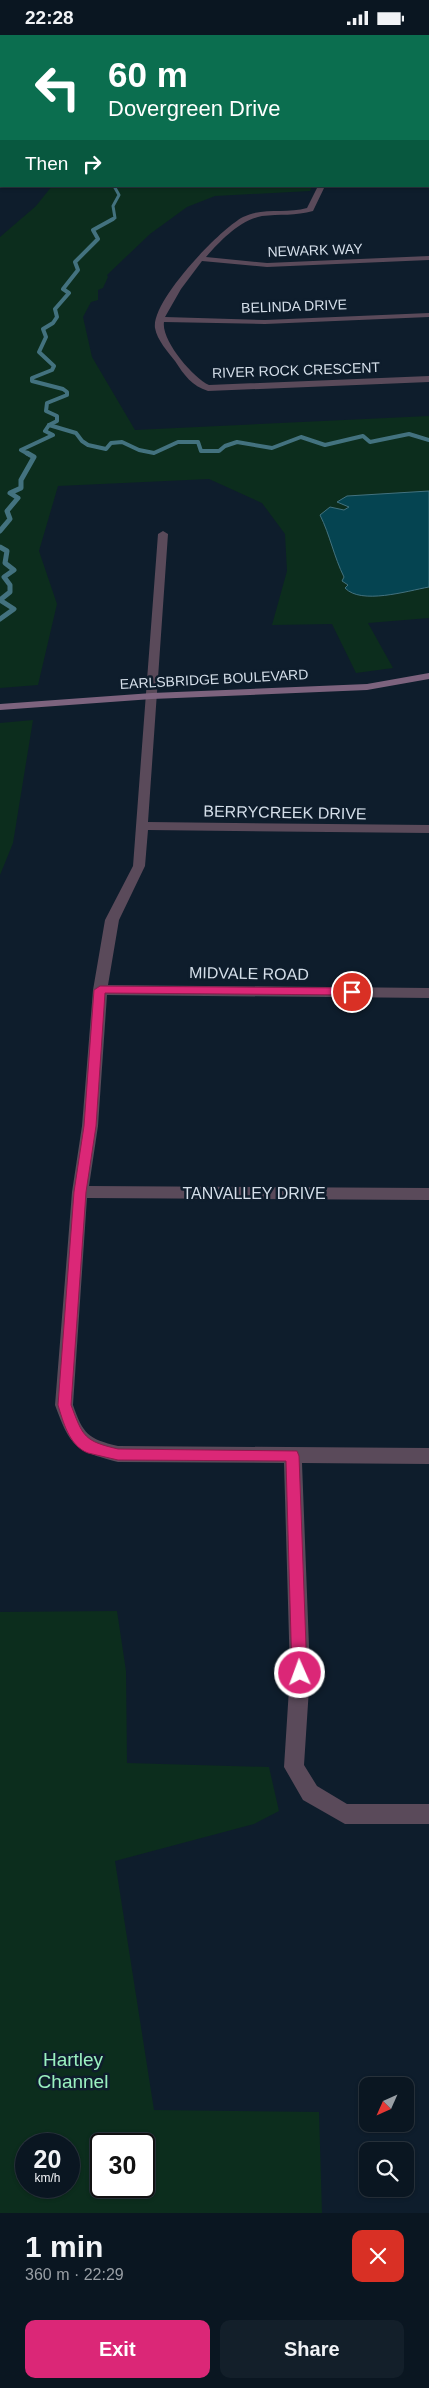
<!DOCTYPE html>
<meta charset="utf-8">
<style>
body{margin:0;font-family:Arial,sans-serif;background:#131f2a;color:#f1f3f6;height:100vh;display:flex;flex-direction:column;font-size:19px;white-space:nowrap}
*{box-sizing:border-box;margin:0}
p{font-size:16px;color:#999fa5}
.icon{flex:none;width:28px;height:28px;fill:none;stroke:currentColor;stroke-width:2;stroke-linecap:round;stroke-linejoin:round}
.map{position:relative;height:2178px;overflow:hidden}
.details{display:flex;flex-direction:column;background:#0a1621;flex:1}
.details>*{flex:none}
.guide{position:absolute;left:0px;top:0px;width:430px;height:152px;box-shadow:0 1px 4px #0004,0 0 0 1px #2a353f;background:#0b6e4f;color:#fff;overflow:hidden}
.needle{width:32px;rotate:225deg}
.tools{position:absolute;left:359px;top:2042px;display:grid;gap:10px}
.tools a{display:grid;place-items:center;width:55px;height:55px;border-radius:10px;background:#0a1621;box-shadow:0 1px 4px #0004,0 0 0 1px #2a353f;font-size:25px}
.speed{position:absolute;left:15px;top:2098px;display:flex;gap:10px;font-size:25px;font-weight:700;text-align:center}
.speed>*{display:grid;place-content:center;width:65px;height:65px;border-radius:50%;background:#0a1621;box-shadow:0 1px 4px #0004,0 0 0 1px #2a353f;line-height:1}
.speed small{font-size:12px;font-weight:400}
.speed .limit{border:2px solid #111;border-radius:8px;background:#fff;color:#111}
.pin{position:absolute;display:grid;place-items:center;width:42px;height:42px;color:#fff;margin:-21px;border:2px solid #fff;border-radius:50%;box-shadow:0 1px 5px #0007}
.me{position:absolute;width:55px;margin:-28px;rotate:358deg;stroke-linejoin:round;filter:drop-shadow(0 0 4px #0008)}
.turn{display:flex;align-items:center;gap:18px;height:105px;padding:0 25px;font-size:22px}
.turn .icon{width:65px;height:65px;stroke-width:2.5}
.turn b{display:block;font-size:35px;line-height:42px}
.then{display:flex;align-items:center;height:48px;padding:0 25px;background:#0003;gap:10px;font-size:19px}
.round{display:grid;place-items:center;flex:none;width:52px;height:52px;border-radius:10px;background:#131f2a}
.overview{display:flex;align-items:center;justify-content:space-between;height:85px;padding:0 25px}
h1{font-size:30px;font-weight:700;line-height:38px}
.button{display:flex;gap:10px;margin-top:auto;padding:10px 25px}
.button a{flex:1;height:58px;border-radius:10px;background:#db2777;color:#fff;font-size:20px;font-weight:700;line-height:58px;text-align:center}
.button a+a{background:#131f2a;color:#f1f3f6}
.status{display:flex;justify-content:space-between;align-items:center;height:35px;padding:0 25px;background:#0a1621;direction:ltr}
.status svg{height:14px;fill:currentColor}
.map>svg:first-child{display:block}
.green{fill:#0c2d1d;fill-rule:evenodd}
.water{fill:#054451;stroke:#43727f}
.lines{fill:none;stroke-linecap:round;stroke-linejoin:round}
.stream-far2{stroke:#43727f;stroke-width:3}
.stream-far1{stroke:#43727f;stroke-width:4}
.stream{stroke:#43727f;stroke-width:5}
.street{fill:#5a4a5a;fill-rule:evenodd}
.secondary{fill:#7d637e;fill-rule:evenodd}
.route{fill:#db2777;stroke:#8e194d}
.labels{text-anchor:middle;stroke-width:5;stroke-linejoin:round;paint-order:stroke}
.far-street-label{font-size:14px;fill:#d4dee9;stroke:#0e1d2c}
.street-label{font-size:16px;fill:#d4dee9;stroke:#0e1d2c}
.near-park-label{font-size:19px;fill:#9af0c0;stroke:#0e1d2c}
</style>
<div class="status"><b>22:28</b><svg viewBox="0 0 49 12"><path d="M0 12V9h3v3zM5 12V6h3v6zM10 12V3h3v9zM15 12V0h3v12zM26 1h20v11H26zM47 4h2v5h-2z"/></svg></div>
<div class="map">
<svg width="429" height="2178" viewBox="0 0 429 2178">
<rect width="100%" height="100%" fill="#0e1d2c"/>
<g class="green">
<polygon points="52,151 312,151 310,156 215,161 187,172 150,199 107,240 108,242 103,253 98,255 98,265 91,267 83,282 92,322 135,395 429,381 429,583 368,588 393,633 356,638 332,589 272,590 287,536 285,499 262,468 209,444 58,451 39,516 57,569 38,650 0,653 0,202 36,171"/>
<polygon points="33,685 13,808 0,840 0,688"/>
<path d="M 117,1576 L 126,1636 L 127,1728 L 269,1732 L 279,1776 L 254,1789 L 115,1826 L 154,2075 L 319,2077 L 322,2178 L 0,2178 L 0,1577 ZM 26,2109 L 69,2109 L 69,2151 L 26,2151 ZM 101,2109 L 144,2109 L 144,2151 L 101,2151 Z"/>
</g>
<path class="water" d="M 429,456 L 429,552 C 407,556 361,570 345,553 L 348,550 L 342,546 L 344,542 C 334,522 330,500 320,480 L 330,472 L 344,475 L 349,472 L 337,467 L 347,461 Z"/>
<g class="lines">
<g class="stream-far2">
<polyline points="312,0 314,1"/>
<polyline points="111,185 115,183 113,171 119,160 114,151"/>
</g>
<g class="stream-far1">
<polyline points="49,390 76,398 82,406 88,410 106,414 111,408 122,407 139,415 154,418 178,407 198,407 201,416 219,416 225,411 237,407 272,413 301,402 325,410 363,401 370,407 409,399 429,405"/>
<polyline points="30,420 21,415 53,400 45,396 49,390 57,386 57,381 46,376 47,368 67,360 67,357 63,354 32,346 32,343 52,335 54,331 39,317 46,302 43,294 53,288 57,282 55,274 69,258 63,254 78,235 75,227 98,204 93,195 113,184"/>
</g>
<g class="stream">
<polyline points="0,496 10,484 7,476 18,463 10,458 21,453 21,445 34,422 27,418"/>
<polyline points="0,512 7,516 5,528 14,535 4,542 10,550 10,557 0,565 14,574 0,584"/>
</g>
<g class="street">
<rect x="422" y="0" width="6" height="1"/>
<rect x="0" y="14" width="1" height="4"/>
<rect x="0" y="65" width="1" height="4"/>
<rect x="0" y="100" width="1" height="4"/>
<path d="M 318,151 L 325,151 L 313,176 C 296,181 279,179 262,181 C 240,185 220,206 206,222 L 267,228 L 429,221 L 429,225 L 267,232 L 202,226 L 181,254 L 165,282 L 265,285 L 429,278 L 429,282 L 265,289 L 164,287 C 161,305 193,343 209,350 L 429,341 L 429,347 L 208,356 C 192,351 184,340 175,326 C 168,317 157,305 155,293 C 151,266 220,194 243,182 C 263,172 286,179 307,173 Z"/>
<path d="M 163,496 L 168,499 L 148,787 L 429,790 L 429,798 L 148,795 L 145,831 L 119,885 L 108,950 L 429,953 L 429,963 L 107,960 L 98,1091 L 89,1151 L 429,1153 L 429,1165 L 87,1163 L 73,1370 C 83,1399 88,1404 118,1411 L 429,1413 L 429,1429 L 302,1428 L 310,1638 L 304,1730 L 317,1751 L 347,1769 L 429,1769 L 429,1789 L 345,1789 L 303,1765 L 284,1732 L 290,1638 L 284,1428 L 118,1427 C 75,1416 70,1411 55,1370 L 72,1157 L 82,1091 L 93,955 L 105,885 L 133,831 L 158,499 Z"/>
</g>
<g class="secondary">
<rect x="0" y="41" width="1" height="4"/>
<polygon points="429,638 429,644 367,655 152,664 0,675 0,669 152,658 367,649"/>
</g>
</g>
<path class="route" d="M 100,951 L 352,953 L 357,957 L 352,960 L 105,958 L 96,1091 L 86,1157 L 71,1370 C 83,1402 84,1406 118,1414 L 297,1416 L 299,1421 L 307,1638 L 305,1643 L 300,1646 L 294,1643 L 292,1638 L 286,1426 L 118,1425 L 88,1418 C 69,1411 63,1386 58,1370 L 74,1157 L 84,1091 L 94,955 Z"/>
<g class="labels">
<g class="far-street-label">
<text transform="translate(315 215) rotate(-2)" y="5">NEWARK WAY</text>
<text transform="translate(294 271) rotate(-2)" y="5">BELINDA DRIVE</text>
<text transform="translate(296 335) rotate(-2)" y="5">RIVER ROCK CRESCENT</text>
<text transform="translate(214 644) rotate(-3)" y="5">EARLSBRIDGE BOULEVARD</text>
</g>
<g class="street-label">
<text transform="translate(285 777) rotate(1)" y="6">BERRYCREEK DRIVE</text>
<text transform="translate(249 938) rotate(1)" y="6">MIDVALE ROAD</text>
<text x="254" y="1164">TANVALLEY DRIVE</text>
</g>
<g class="near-park-label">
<text x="73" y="2031">Hartley<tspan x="73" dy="22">Channel</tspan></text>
</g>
</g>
</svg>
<div class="tools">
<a><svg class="needle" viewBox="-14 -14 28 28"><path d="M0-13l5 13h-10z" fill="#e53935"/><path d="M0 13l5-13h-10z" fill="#999fa5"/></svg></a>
<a><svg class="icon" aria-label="search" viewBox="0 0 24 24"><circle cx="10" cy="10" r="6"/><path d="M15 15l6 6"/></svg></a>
</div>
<div class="speed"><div>20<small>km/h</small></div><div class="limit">30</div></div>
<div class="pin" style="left:352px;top:957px;background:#d93025"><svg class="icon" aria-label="arrive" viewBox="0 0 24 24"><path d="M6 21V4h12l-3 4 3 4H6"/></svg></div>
<svg class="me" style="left:300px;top:1638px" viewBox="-20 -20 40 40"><circle r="17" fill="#db2777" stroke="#fff" stroke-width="3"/><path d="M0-11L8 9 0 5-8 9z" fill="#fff"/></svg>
<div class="guide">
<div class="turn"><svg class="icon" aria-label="left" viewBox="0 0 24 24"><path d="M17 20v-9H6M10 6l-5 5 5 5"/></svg><div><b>60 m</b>Dovergreen Drive</div></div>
<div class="then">Then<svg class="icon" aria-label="right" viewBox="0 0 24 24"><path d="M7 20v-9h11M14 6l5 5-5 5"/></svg></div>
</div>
</div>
<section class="details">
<div class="overview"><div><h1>1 min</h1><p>360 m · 22:29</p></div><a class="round" style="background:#d93025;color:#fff"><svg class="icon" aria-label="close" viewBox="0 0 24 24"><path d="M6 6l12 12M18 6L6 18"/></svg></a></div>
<div class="button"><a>Exit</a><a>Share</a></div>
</section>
